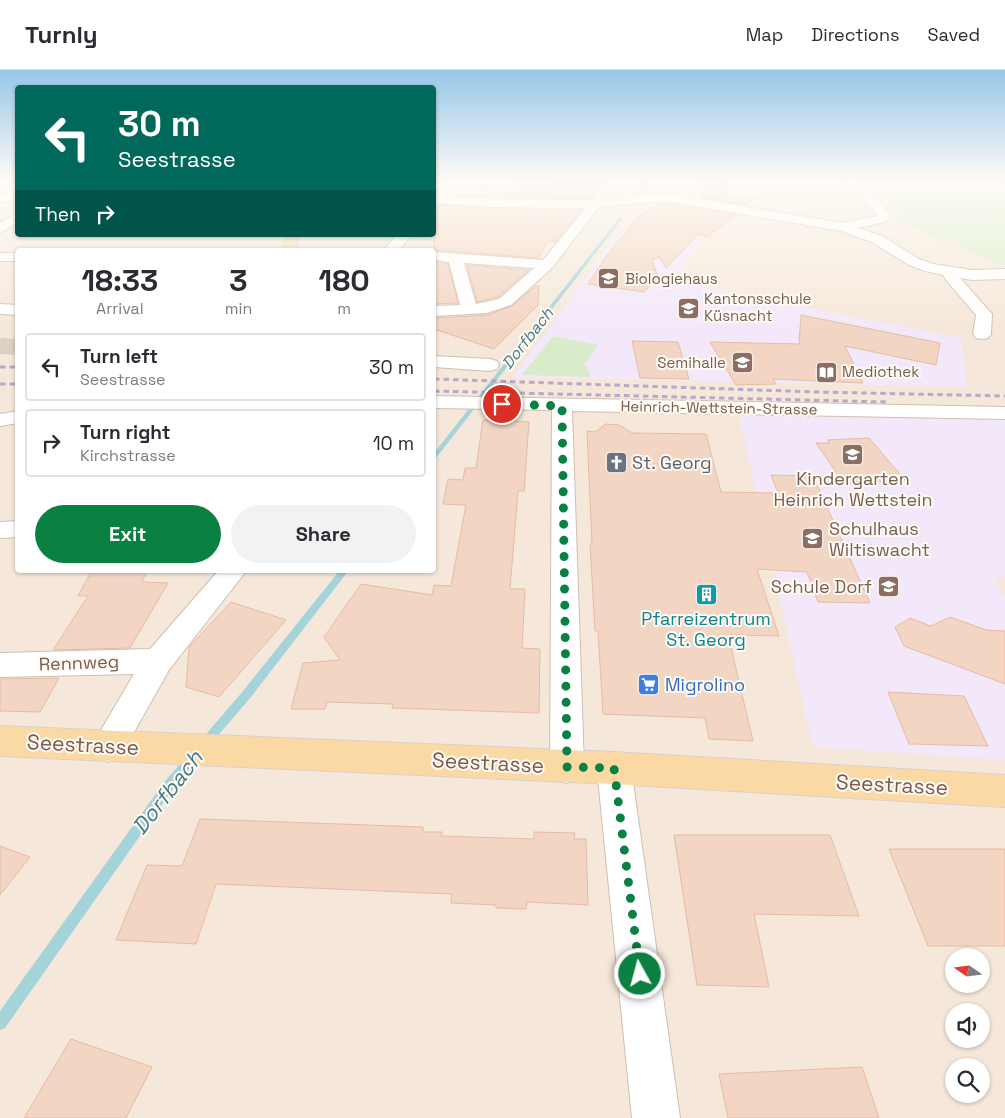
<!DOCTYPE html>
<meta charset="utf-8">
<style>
body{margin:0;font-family:"Space Grotesk",sans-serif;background:#f2f2f3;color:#2b2b33;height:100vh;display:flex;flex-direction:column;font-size:19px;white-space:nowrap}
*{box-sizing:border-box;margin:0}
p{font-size:16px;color:#7c7c81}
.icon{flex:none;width:28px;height:28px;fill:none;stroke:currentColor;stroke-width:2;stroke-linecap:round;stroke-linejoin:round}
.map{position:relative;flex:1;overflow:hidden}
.details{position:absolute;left:15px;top:178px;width:421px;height:325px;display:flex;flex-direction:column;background:#fff;border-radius:5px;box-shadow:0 1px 4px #0004}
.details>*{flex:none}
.guide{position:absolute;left:15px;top:15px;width:421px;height:152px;border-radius:5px;box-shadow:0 1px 4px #0004;background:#00695c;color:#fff;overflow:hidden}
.needle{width:32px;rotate:284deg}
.buttons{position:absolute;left:945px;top:878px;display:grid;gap:10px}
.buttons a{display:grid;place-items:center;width:45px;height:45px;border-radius:50%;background:#fff;box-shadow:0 1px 4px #0004;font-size:25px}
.pin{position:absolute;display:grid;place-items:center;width:42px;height:42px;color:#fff;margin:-21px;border:2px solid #fff;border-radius:50%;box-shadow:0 1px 5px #0007}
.me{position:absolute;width:55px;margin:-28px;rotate:353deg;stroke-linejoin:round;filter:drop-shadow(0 0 4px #0008)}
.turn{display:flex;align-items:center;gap:18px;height:105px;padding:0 20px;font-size:22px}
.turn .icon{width:65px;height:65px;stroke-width:2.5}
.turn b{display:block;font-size:35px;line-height:42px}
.then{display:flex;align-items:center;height:48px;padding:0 20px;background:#0003;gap:10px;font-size:19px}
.eta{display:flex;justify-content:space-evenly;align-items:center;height:85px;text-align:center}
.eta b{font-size:30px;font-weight:600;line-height:35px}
.primary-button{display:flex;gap:10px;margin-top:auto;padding:10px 20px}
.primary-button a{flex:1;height:58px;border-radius:30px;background:#0b8043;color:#fff;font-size:20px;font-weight:600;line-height:58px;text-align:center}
.primary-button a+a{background:#f2f2f3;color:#2b2b33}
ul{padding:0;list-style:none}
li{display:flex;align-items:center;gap:15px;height:68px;margin:0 10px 8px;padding:0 10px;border:2px solid #e1e1e2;border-radius:5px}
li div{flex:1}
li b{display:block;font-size:19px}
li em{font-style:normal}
header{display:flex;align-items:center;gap:30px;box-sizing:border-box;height:70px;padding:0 25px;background:#fff;border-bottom:1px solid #e1e1e2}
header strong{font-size:24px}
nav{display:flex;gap:28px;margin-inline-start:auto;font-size:18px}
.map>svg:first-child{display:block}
.residential{fill:#f5e8da;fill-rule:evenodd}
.education{fill:#f3e8fa}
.green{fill:#d8ecc9}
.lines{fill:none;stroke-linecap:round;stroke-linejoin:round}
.stream{fill:#a5d3da;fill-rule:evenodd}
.building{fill:#f3d5c3;stroke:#e6bba3}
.major-tunnel{stroke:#dcd0c4;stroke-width:16;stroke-dasharray:16 8;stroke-linecap:butt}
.minor-casing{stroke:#d1beb0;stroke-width:2}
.major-casing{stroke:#dad1cd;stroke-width:2}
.minor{fill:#fff;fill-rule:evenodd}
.major{fill:#fbd9a5;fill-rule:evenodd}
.rail{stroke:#b9a8c9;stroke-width:3;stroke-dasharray:5.5 4;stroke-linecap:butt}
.route{stroke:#0b8043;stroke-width:9;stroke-dasharray:0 16.2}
.labels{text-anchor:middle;stroke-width:4;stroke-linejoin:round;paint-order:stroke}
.far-education-label{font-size:15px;fill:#785e54;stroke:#fffaf3;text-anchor:start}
.far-street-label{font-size:15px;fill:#7a5c4d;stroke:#fffaf3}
.far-water-label{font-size:16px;font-style:italic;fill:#437c86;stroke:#fffaf3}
.worship-label{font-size:18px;fill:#5b616d;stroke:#fffaf3;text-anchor:start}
.education-label{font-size:18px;fill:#785e54;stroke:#fffaf3}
.culture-label{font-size:18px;fill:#0d838f;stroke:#fffaf3}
.street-label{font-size:18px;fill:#7a5c4d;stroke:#fffaf3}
.shop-label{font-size:18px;fill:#366cbe;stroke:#fffaf3;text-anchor:start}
.near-street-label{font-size:21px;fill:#7a5c4d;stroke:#fffaf3}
.near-water-label{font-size:22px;font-style:italic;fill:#437c86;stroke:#fffaf3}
</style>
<header>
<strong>Turnly</strong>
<nav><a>Map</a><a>Directions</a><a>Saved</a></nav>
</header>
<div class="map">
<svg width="1005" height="1048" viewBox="0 0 1005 1048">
<rect width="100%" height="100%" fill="#fdf6ec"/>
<path class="residential" d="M 0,111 L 17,111 L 18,165 L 434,165 L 434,111 L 1005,111 L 1005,1048 L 0,1048 ZM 18,180 L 434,180 L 434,500 L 18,500 ZM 954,886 L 981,886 L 981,914 L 954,914 ZM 954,941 L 981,941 L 981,969 L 954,969 ZM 954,996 L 981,996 L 981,1024 L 954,1024 Z"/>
<g class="education">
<polygon points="625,156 703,171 671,210 961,268 967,317 512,307"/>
<polygon points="739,345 1005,348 1005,507 993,507 1005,527 1005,690 813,677"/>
</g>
<g class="green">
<polygon points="862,111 1005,111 1005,193 996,194 952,170 941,171 891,146 903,144 888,137"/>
<polygon points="553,266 598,275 584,295 589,301 589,307 522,305"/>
</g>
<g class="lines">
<g class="stream">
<polygon points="644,111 648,111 637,127 635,127"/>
<polygon points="620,147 623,148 436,388 434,389 434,383"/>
<polygon points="340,500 349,500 251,627 209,676 205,678 201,676 200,673 201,670 243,621"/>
<polygon points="193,682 197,684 198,687 197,690 173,719 5,958 0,960 0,941 165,711 189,684"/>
</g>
</g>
<g class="building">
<polygon points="515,111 560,112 607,112 593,128 472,126 475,121 522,122"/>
<polygon points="704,111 727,112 725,124 759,126 747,135 699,127"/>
<polygon points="660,133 735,145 707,167 699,164 666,198 659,187 652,190 658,207 644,222 588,214 608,184 638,147"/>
<polygon points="439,135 492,139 582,140 555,172 548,171 538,188 434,180 434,143"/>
<polygon points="434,192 448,194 458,233 434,234"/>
<polygon points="467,195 529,200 498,227 477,232"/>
<polygon points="535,216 539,216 538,235 494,279 434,259 434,248 488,245 512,236"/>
<polygon points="801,245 940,273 936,295 845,276 863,313 773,309 776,314 736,315 710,272 799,274"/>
<polygon points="632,271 678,272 689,309 640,308"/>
<polygon points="483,350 529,352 524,421 518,421 510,519 525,519 522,578 540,579 539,643 392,638 393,634 327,632 325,639 291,639 303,593 340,590 324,567 361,514 432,525 434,515 451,516 466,435 443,434 448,409 463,410 465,398 476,398"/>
<polygon points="606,354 619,355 632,363 706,364 721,422 778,423 771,405 813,406 870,533 818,532 807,502 757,499 779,566 728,565 753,671 709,669 705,648 603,644 598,561 595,561 590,474 592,474 587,361 595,362"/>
<polygon points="869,368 905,410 844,414 816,373 830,373 827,370"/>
<polygon points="92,500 147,500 142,512 168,513 130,578 53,580 88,526 78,526"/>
<polygon points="231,532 286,550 219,627 186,617 189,577"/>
<polygon points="950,547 986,560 1005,561 1005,614 904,576 895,557 910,548 931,556"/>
<polygon points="59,608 40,642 0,641 0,609"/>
<polygon points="888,622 964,626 988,676 909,674"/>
<polygon points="200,749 423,757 423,762 442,762 441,766 534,769 534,762 575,763 574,769 586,769 588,835 527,832 526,839 496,838 496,835 451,833 452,824 216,814 196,874 116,870 147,795 182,796"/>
<polygon points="674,765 830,765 859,846 754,844 769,917 697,915"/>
<polygon points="0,776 30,787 0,825"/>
<polygon points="889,779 1005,779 1005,876 928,876"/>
<polygon points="71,969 152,997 126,1048 24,1048"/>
<polygon points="862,997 879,1048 728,1048 719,1004"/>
</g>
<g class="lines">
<polyline class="major-tunnel" points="0,276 18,277"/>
<defs>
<g id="minor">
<path d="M 846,111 L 859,111 L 890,143 L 887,151 L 858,158 L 882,166 L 919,189 L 933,194 L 972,200 L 1005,199 L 1005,209 L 972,210 L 960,208 L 992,244 L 991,264 L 988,268 L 982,269 L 976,268 L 973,264 L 976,245 L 946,210 L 943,205 L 925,201 L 909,195 L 872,172 L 841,161 L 665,131 L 599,137 L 552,198 L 511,235 L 487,243 L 434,246 L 434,236 L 460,235 L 449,192 L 434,190 L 434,182 L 543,190 L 586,138 L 492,137 L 434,133 L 434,125 L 492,129 L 595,130 L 665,123 L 843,153 L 876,146 L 877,144 ZM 464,193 L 534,198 L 499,229 L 476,234 Z"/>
<polygon points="18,123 18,131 0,132 0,124"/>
<polygon points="18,142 18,152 0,163 0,153"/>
<polygon points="397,165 411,165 399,180 384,180"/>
<rect x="0" y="183" width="18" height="8"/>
<polygon points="0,234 18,235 18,245 0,244"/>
<polygon points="434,286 490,289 497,291 499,295 497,299 490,301 434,297"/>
<polygon points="434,326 1005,337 1005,349 572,341 584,697 579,708 567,713 555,708 550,697 552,340 434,338"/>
<polygon points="18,341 18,353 0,356 0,344"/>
<polygon points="18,451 18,467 0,468 0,452"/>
<polygon points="219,500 247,500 169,600 120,687 108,692 96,687 91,677 134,604 0,607 0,583 150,579"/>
<polygon points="614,682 626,687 631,698 680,1048 632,1048 597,698 602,687"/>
</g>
<g id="major">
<polygon points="286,165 300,165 295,180 281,180"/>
<polygon points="0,656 614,682 1005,705 1005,737 614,714 0,686"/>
</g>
</defs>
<use href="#minor" class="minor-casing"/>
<use href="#major" class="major-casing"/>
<use href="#minor" class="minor"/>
<use href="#major" class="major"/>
<g class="rail">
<polyline points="0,297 18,297"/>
<polyline points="434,309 817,322 1005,326"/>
<polyline points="0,314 18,314"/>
<polyline points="434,321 886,332"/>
</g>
</g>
<linearGradient id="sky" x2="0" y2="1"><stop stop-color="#97c7e8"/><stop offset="0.43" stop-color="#fefbf6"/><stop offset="1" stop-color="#fefbf6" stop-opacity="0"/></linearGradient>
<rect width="1005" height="258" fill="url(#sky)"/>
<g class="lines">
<polyline class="route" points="502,334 562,336 567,697 614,698 640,904"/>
</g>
<defs>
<symbol id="school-square" viewBox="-11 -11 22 22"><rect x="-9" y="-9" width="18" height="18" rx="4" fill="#8d6e63" stroke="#fffaf3"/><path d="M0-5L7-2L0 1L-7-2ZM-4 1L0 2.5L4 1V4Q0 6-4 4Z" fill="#fff"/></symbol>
<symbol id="library-square" viewBox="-11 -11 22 22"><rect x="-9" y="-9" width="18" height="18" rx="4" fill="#8d6e63" stroke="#fffaf3"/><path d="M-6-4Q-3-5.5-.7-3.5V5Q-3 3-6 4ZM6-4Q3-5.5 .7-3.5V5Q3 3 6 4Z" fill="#fff"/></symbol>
<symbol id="church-square" viewBox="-11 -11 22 22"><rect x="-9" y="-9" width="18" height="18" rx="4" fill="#6b7280" stroke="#fffaf3"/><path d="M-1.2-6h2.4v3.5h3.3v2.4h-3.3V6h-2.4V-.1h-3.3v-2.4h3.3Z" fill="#fff"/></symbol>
<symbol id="building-square" viewBox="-11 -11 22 22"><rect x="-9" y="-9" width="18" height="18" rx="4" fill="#0f9aa8" stroke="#fffaf3"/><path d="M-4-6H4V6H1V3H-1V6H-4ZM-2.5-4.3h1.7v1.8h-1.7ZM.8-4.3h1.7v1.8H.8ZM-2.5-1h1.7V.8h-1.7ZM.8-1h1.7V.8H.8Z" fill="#fff"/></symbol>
<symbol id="supermarket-square" viewBox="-11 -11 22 22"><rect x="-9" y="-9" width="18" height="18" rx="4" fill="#3f7fe0" stroke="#fffaf3"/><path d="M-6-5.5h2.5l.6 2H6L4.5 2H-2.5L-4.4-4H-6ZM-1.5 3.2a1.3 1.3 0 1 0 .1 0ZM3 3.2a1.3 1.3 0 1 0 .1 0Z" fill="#fff"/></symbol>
</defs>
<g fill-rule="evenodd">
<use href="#school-square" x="596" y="196" width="25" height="25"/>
<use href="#school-square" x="676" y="226" width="25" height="25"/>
<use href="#school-square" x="730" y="280" width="25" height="25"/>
<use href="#library-square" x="814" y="290" width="25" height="25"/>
<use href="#school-square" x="840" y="372" width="25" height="25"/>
<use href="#church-square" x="604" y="380" width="25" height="25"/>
<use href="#school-square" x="800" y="456" width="25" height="25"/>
<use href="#school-square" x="876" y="504" width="25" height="25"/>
<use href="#building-square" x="694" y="512" width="25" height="25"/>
<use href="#supermarket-square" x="636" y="602" width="25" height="25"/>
</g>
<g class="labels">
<g class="far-education-label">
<text x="625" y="214">Biologiehaus</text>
<text x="704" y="234">Kantonsschule<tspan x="704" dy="17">Küsnacht</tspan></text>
<text x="726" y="298" text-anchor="end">Semihalle</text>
<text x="842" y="307">Mediothek</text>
</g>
<g class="far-street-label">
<text transform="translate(719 338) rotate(1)" y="5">Heinrich-Wettstein-Strasse</text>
</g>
<g class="far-water-label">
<text transform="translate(527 268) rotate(-52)" y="6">Dorfbach</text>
</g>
<g class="worship-label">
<text x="632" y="399">St. Georg</text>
</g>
<g class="education-label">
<text x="853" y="415">Kindergarten<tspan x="853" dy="21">Heinrich Wettstein</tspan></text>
<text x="829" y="465" text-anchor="start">Schulhaus<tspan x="829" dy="21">Wiltiswacht</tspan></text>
<text x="872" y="523" text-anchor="end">Schule Dorf</text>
</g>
<g class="culture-label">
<text x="706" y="555">Pfarreizentrum<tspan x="706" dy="21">St. Georg</tspan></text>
</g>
<g class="street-label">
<text transform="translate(79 593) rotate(-2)" y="6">Rennweg</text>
</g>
<g class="shop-label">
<text x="665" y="621">Migrolino</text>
</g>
<g class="near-street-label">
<text transform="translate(83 675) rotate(3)" y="7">Seestrasse</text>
<text transform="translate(488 693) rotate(3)" y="7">Seestrasse</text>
<text transform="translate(892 715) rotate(3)" y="7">Seestrasse</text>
</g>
<g class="near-water-label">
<text transform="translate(167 722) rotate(-52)" y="8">Dorfbach</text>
</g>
</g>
</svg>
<div class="buttons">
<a><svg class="needle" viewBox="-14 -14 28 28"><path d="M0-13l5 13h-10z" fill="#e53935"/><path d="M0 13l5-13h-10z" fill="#7c7c81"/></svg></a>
<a><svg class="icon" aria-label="sound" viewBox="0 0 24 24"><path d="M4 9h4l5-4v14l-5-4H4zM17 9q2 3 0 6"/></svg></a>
<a><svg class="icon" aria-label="search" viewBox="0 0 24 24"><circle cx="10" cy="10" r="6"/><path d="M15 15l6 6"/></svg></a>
</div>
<div class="pin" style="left:502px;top:334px;background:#d93025"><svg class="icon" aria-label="arrive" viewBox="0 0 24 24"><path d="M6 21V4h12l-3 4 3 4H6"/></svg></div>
<svg class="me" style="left:640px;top:904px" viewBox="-20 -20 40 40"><circle r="17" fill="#0b8043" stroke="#fff" stroke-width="3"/><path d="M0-11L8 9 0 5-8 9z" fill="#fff"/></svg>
<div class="guide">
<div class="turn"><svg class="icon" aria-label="left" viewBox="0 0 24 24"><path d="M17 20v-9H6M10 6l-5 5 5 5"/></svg><div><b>30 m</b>Seestrasse</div></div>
<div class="then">Then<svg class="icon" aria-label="right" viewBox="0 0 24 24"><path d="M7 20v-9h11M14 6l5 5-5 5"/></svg></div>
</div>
<section class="details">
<div class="eta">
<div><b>18:33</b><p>Arrival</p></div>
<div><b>3</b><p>min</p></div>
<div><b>180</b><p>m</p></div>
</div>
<ul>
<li><svg class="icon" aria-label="left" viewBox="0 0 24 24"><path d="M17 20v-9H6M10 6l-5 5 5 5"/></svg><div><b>Turn left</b><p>Seestrasse</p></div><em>30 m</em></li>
<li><svg class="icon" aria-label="right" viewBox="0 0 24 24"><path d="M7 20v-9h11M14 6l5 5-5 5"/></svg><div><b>Turn right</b><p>Kirchstrasse</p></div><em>10 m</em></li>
</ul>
<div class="primary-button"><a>Exit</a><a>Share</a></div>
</section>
</div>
